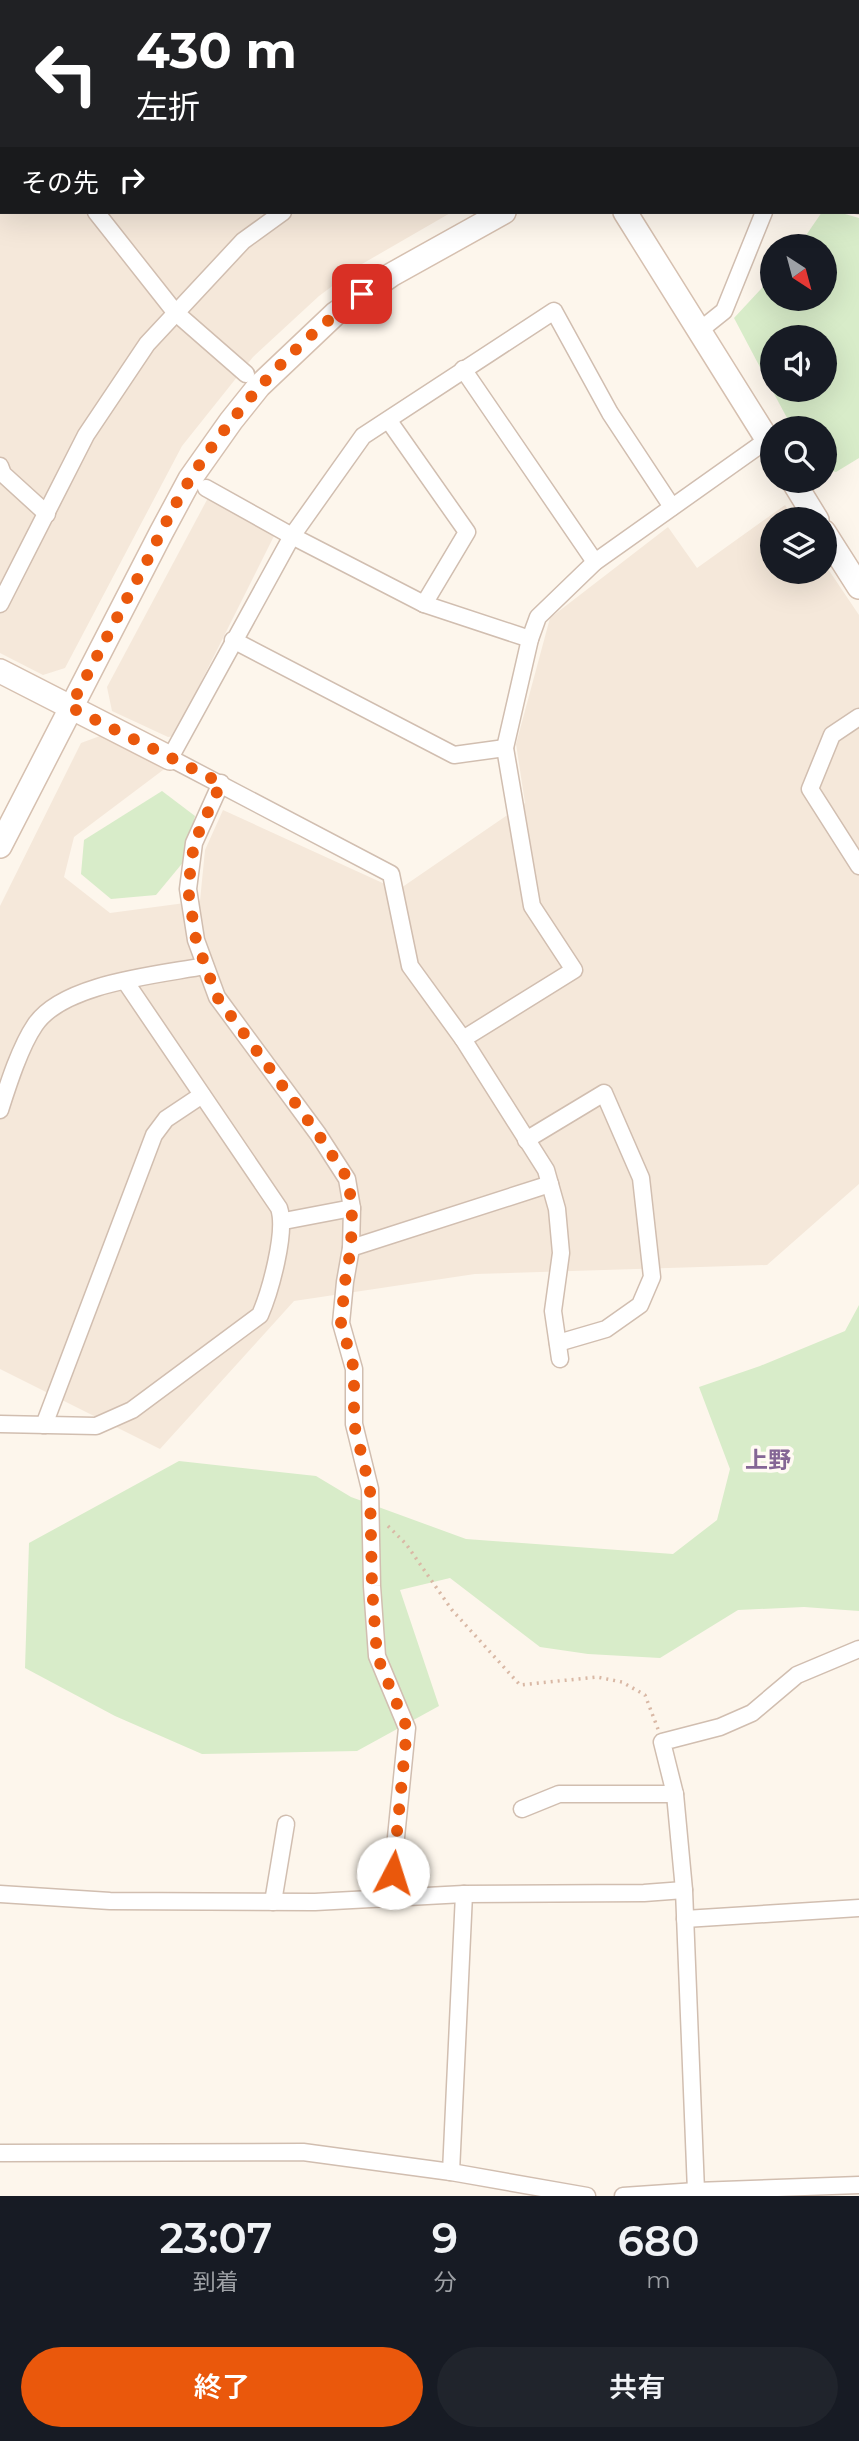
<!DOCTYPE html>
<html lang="ja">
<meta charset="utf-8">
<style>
body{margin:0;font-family:Montserrat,"Noto Sans JP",sans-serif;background:#20242c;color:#f1f3f6;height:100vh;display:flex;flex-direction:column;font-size:26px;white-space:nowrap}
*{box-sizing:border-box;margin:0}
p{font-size:23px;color:#9ea1a6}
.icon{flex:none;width:38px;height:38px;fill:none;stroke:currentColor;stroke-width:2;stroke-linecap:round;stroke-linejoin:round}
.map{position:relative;height:2196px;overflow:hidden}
.sheet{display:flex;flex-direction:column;background:#171b24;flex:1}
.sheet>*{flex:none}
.guide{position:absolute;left:0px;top:0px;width:859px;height:214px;box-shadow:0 7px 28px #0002;background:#202124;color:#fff;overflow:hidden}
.needle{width:46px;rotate:144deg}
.tools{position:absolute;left:760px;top:234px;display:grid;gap:14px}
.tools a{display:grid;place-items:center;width:77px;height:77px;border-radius:50%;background:#171b24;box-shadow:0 7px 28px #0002;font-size:35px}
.pin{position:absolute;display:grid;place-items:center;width:60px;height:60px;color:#fff;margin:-30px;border-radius:14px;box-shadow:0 4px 10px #0006}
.me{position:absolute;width:77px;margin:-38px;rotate:5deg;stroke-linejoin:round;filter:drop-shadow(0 0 5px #0008)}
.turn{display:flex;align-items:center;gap:24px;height:147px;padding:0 21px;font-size:32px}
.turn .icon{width:91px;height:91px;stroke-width:2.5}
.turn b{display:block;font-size:49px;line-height:60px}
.then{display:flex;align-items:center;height:66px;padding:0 21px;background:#0003;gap:14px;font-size:26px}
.eta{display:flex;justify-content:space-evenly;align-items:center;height:119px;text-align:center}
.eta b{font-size:42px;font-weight:600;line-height:49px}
.cta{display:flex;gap:14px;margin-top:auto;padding:14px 21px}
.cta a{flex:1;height:80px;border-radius:42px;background:#ea580c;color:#fff;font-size:28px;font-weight:600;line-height:80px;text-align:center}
.cta a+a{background:#20242c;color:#f1f3f6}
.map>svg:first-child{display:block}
.residential{fill:#f5e8da}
.commercial{fill:#fde8e0}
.green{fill:#d8ecc9}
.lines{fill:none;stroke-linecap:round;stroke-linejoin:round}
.lane-casing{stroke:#d1beb0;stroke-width:11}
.street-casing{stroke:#d1beb0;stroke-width:19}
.secondary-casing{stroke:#d6c0b0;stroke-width:26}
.path{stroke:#d9b8a5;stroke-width:3.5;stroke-dasharray:2 5;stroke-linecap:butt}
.lane{stroke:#fff;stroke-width:8}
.street{stroke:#fff;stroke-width:16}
.secondary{stroke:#fff;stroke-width:23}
.route{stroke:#ea580c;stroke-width:12;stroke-dasharray:0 21.6}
.labels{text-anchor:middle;stroke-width:7;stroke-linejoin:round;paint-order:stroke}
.quarter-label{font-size:23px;font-weight:bold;fill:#846695;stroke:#fffaf3}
</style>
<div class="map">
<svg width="859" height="2196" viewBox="0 0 859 2196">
<rect width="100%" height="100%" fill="#fdf6ec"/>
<g class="residential">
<polygon points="0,0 463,0 464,2 2,2 2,212 452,212 362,264 319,296 253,357 182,446 65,668 43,675 0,653"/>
<polygon points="209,496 275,534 174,736 168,737 112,711 107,687"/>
<polygon points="785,505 795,520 772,520 772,572 824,572 824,563 859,615 859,1184 767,1265 475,1274 294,1301 160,1449 0,1369 0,906 81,743 100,736 167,767 74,837 64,877 110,913 200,901 205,850 223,810 398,890 525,803 516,744 550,618 668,527 697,568"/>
</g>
<polygon class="commercial" points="550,0 859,0 859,4 858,2 551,2"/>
<g class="green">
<polygon points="822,212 838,212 859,218 859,458 836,472 824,469 824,429 793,429 772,390 824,390 824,338 772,338 772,390 734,318 772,277 772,299 824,299 824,247 798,247"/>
<polygon points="162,791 195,816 185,860 156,895 111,899 81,874 84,840"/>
<polygon points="859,1305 859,1611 804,1607 738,1610 660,1658 588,1654 540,1647 450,1578 400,1590 439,1706 357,1751 202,1754 115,1716 25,1668 29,1543 179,1461 316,1476 351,1497 466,1539 673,1554 717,1520 730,1469 699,1387 760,1366 845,1331"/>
</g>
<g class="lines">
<defs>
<g id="lane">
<polyline points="588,0 589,2"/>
<polyline points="785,2 788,0"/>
</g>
<g id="street">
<polyline points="163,0 165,2"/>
<polyline points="361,0 362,2"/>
<polyline points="36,2 38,0"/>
<polyline points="0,36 2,34"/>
<polyline points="0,111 2,113"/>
<polyline points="858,205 859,205"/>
<polyline points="96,212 175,312 246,374"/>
<polyline points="699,331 724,311 764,212"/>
<polyline points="463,369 595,562"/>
<polyline points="389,421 467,532 424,604"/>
<polyline points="0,466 3,474 47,514"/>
<polyline points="206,488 292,536 424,604 530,639"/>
<polyline points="0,604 86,435 147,344 243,241 283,212"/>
<polyline points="233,640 454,755 505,748"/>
<polyline points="859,717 832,735 810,789 859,866"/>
<polyline points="221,783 194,843 188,889 196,940 217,997 318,1134 347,1179 352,1208 351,1248 345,1282 341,1323 354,1369 354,1424 370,1489 372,1586 377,1656 407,1728 390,1897"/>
<polyline points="463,1039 574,970 532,906 505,748 530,639 538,617 595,562 767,440"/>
<path d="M 0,1110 C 8,1085 20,1047 35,1025 C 63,983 158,975 205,966"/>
<polyline points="526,1140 604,1093 641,1178 652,1277 640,1305 606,1329 558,1343"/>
<polyline points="284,1221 352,1208"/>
<polyline points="351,1248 550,1184"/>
<polyline points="560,1359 553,1311 561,1253 557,1209 546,1170 463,1039 410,966 391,874 170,758 292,536 363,436 554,311 610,413 672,507"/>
<path d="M 0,1424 L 96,1426 L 132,1410 L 260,1315 C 270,1292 287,1232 279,1208 L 125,981"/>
<polyline points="44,1425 154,1135 166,1119 202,1095"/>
<polyline points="522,1809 559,1794 675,1794"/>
<polyline points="0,1894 110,1901 315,1902 464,1894 644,1893 684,1890"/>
<polyline points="273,1902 286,1824"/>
<polyline points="685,1919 859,1908"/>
<polyline points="0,2153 303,2152 451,2172 587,2196"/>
<polyline points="451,2172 464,1894"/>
<polyline points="696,2191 684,1890 675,1794 662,1742 720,1727 752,1713 797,1675 859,1649"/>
<polyline points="623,2196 696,2191 859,2185"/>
</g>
<g id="secondary">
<polyline points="491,0 492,2"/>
<polyline points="517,0 518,2"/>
<polyline points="858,30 859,29"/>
<polyline points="625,212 772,447"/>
<polyline points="793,481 817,520"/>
<polyline points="824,532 859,587"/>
<polyline points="0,671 170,758"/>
<polyline points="0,846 161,533 190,479 231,421 259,386 335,314 391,275 504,212"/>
</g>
</defs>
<use href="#lane" class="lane-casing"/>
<use href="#street" class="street-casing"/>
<use href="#secondary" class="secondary-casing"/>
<polyline class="path" points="388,1526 406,1544 452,1610 520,1685 597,1677 622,1682 645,1695 658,1729"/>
<use href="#lane" class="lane"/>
<use href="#street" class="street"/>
<use href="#secondary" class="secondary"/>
</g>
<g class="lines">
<path class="route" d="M 362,294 C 294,344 238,405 192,476 C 175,503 161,532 147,561 C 121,609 96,659 70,707 L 221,783 L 194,843 L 188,889 L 196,940 L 217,997 L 318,1134 L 348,1179 L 352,1208 L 351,1248 L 345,1282 L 341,1323 L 354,1369 L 354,1424 L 370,1489 L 372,1587 L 377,1656 L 407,1728 L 393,1873"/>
</g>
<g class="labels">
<g class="quarter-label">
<text x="768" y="1468">上野</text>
</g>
</g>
</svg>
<div class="tools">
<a><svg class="needle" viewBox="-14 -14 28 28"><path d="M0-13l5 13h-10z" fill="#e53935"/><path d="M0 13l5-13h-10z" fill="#9ea1a6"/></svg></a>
<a><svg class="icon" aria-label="sound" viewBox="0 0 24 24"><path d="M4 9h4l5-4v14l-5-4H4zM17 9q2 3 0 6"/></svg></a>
<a><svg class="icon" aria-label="search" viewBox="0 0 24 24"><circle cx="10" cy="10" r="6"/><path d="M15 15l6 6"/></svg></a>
<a><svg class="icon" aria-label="layers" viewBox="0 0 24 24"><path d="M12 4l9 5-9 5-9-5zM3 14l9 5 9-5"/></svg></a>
</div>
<div class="pin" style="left:362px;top:294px;background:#d93025"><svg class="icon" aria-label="arrive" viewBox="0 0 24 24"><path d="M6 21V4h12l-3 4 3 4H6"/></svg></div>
<svg class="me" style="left:393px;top:1873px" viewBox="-20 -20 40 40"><circle r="19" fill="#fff"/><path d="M0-13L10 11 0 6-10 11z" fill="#ea580c"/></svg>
<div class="guide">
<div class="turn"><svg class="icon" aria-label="left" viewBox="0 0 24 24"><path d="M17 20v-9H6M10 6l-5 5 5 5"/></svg><div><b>430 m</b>左折</div></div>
<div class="then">その先<svg class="icon" aria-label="right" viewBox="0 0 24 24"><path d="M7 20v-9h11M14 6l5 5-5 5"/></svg></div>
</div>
</div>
<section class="sheet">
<div class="eta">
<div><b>23:07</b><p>到着</p></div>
<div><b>9</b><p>分</p></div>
<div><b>680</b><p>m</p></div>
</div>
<div class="cta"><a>終了</a><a>共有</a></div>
</section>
